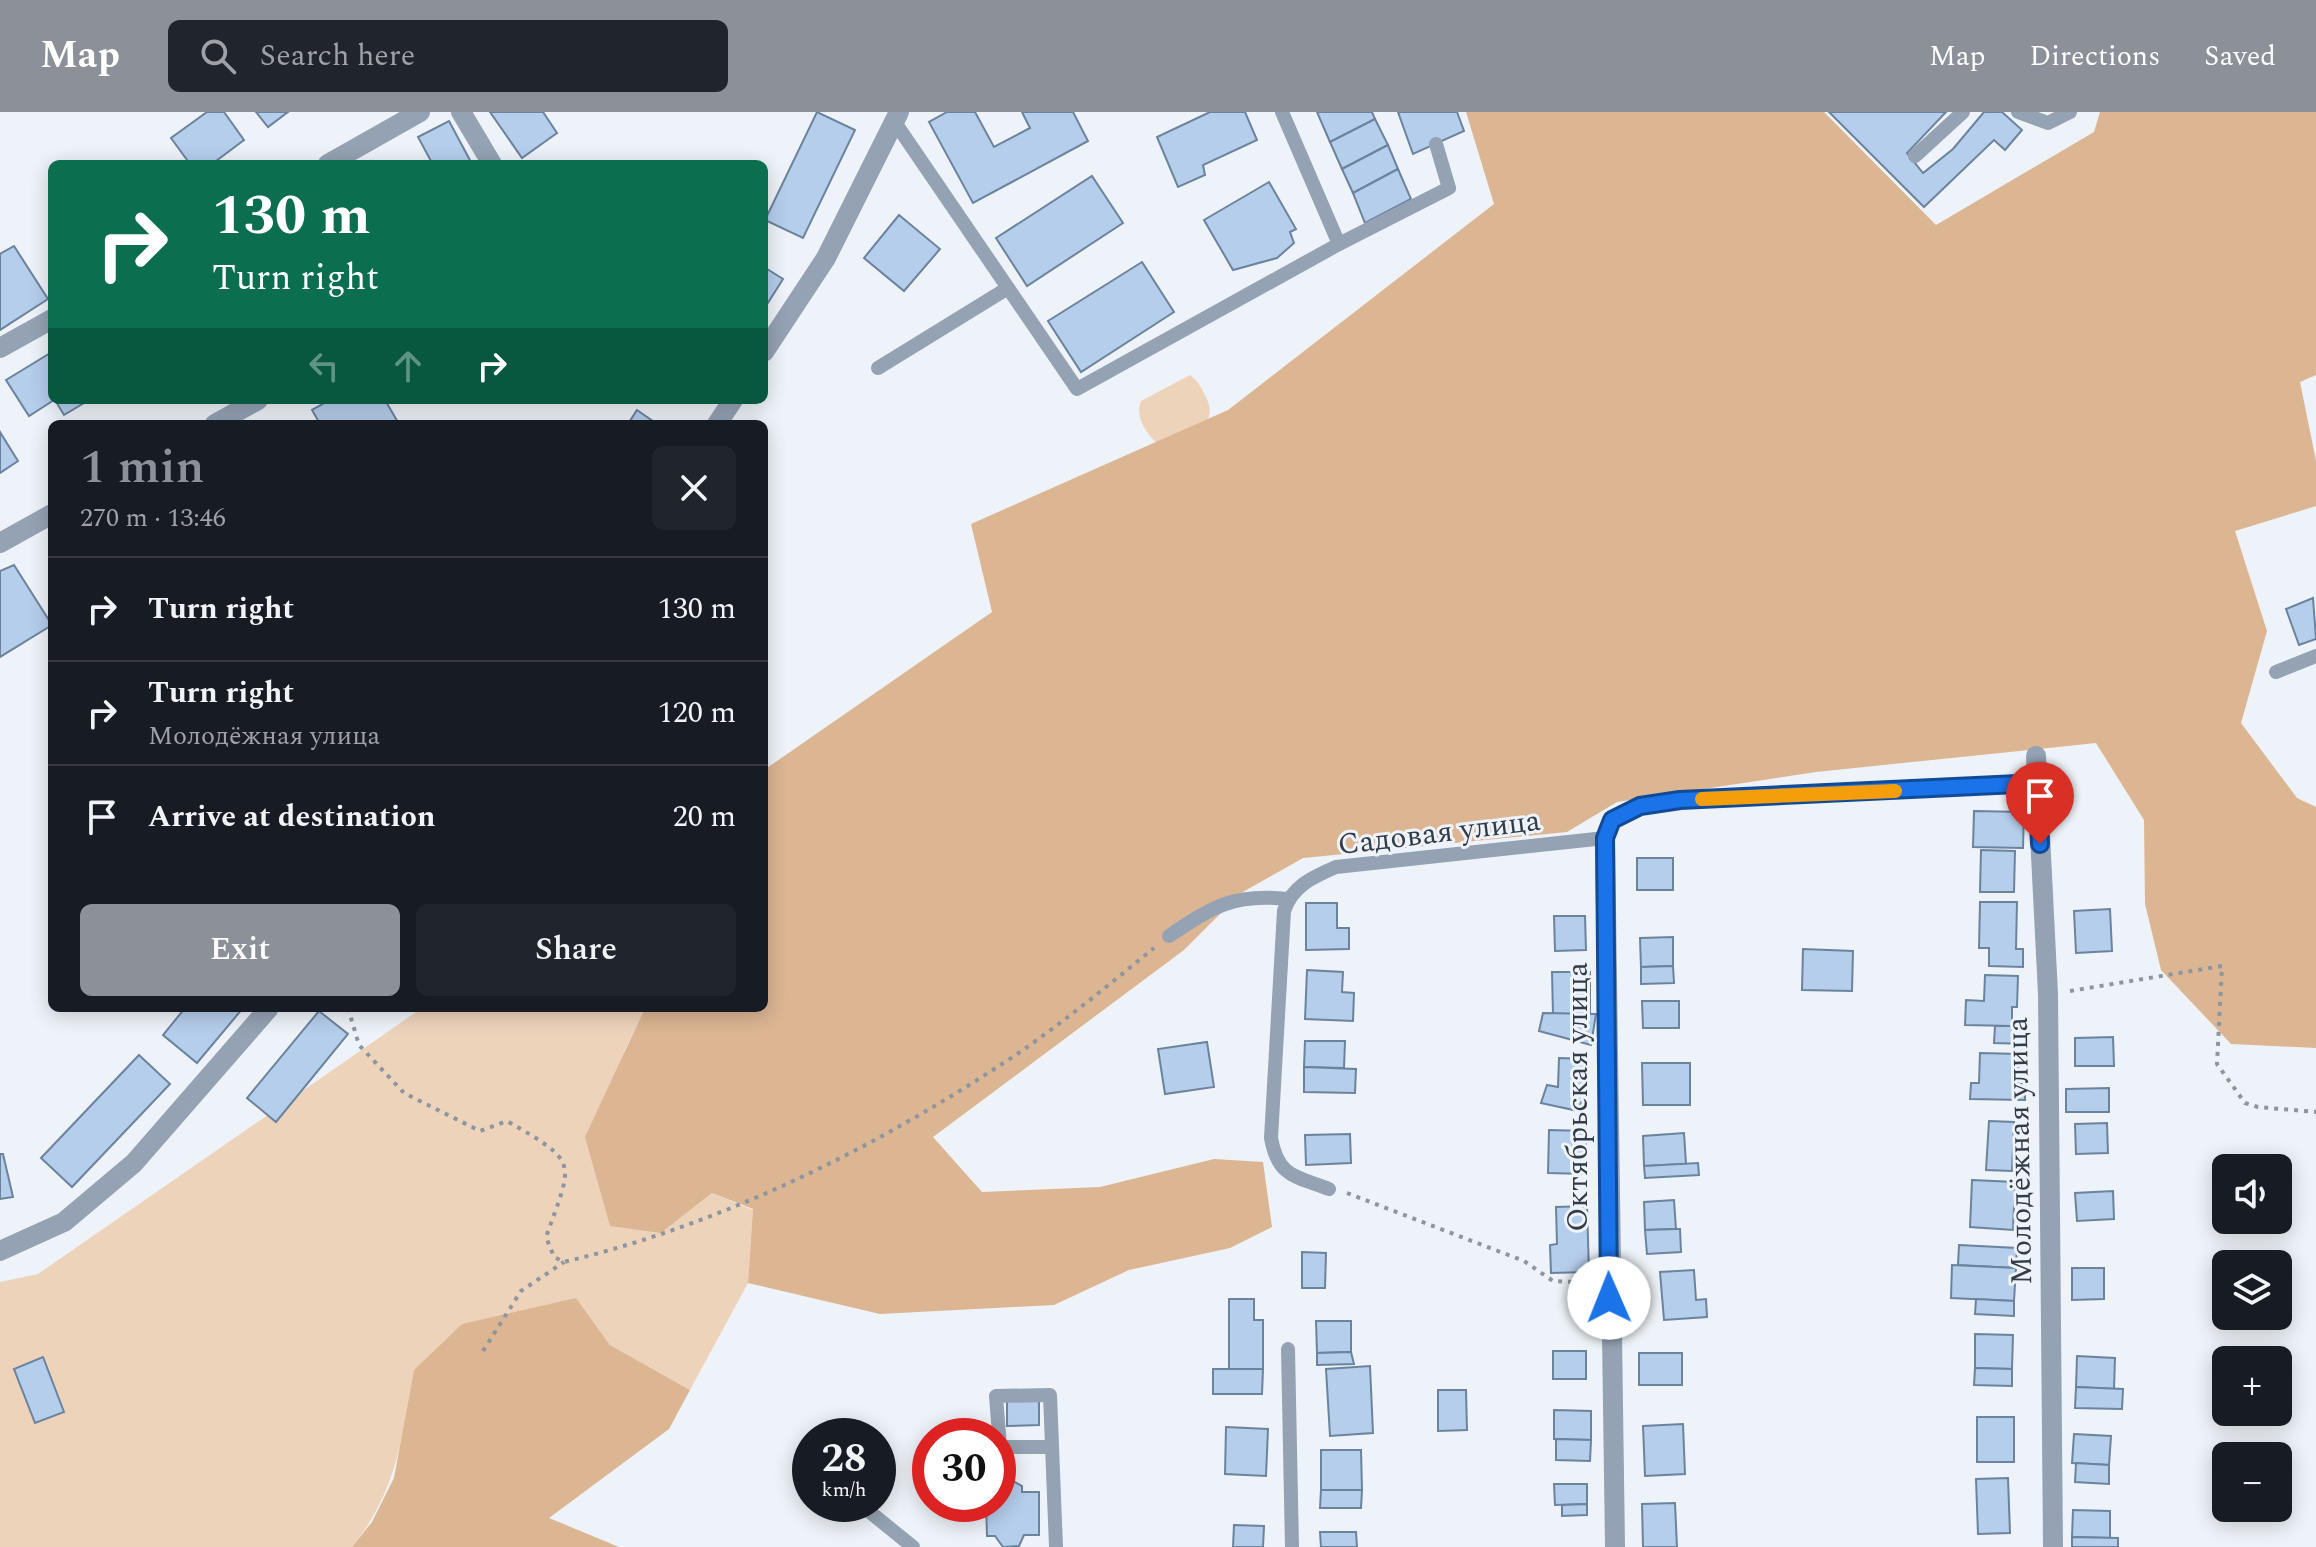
<!DOCTYPE html>
<meta charset="utf-8">
<style>
body{margin:0;font-family:Spectral,serif;background:#20242c;color:#f1f3f6;height:100vh;display:flex;flex-direction:column;font-size:30px;white-space:nowrap}
*{box-sizing:border-box;margin:0}
p{font-size:26px;color:#9ea1a6}
.icon{flex:none;width:44px;height:44px;fill:none;stroke:currentColor;stroke-width:2;stroke-linecap:round;stroke-linejoin:round}
.map{position:relative;flex:1;overflow:hidden}
.sheet{position:absolute;left:48px;top:308px;width:720px;height:592px;display:flex;flex-direction:column;background:#171b24;border-radius:12px;box-shadow:0 4px 20px #0003}
.sheet>*{flex:none}
.guide{position:absolute;left:48px;top:48px;width:720px;height:244px;border-radius:12px;box-shadow:0 4px 20px #0003;background:#0b6e4f;color:#fff;overflow:hidden}
.buttons{position:absolute;left:2212px;top:1042px;display:grid;gap:16px}
.buttons a{display:grid;place-items:center;width:80px;height:80px;border-radius:12px;background:#171b24;box-shadow:0 4px 20px #0003;font-size:40px}
.speed{position:absolute;left:792px;top:1306px;display:flex;gap:16px;font-size:40px;font-weight:700;text-align:center}
.speed>*{display:grid;place-content:center;width:104px;height:104px;border-radius:50%;background:#171b24;box-shadow:0 4px 20px #0003;line-height:1}
.speed small{font-size:20px;font-weight:400}
.speed .limit{border:12px solid #d22;background:#fff;color:#111}
.pin{position:absolute;display:grid;place-items:center;width:68px;height:68px;color:#fff;margin:-82px -34px;border-radius:50% 50% 50% 0;rotate:-45deg;box-shadow:0 0 8px #0007}
.pin .icon{rotate:45deg}
.me{position:absolute;width:88px;margin:-44px;rotate:359deg;stroke-linejoin:round;filter:drop-shadow(0 0 6px #0008)}
.turn{display:flex;align-items:center;gap:28px;height:168px;padding:0 32px;font-size:36px}
.turn .icon{width:104px;height:104px;stroke-width:2.5}
.turn b{display:block;font-size:56px;line-height:68px}
.lanes{display:flex;align-items:center;height:76px;padding:0 32px;background:#0003;justify-content:center;gap:40px;direction:ltr}
.lanes .off{opacity:.35}
.round{display:grid;place-items:center;flex:none;width:84px;height:84px;border-radius:12px;background:#20242c}
.overview{display:flex;align-items:center;justify-content:space-between;height:136px;padding:0 32px}
h1{font-size:48px;font-weight:600;line-height:60px;color:#8c9099}
.primary-button{display:flex;gap:16px;margin-top:auto;padding:16px 32px}
.primary-button a{flex:1;height:92px;border-radius:12px;background:#8c9099;color:#fff;font-size:32px;font-weight:600;line-height:92px;text-align:center}
.primary-button a+a{background:#20242c;color:#f1f3f6}
ul{padding:0;list-style:none}
li{display:flex;align-items:center;gap:24px;height:104px;padding:0 32px;border-top:2px solid #363941}
li div{flex:1}
li b{display:block;font-size:30px}
li em{font-style:normal}
header{display:flex;align-items:center;gap:48px;box-sizing:border-box;height:112px;padding:0 40px;background:#8c9099;color:#fff}
header strong{font-size:38px}
nav{display:flex;gap:44px;margin-inline-start:auto;font-size:28px}
.search{width:560px;height:72px;background:#20242c;display:flex;align-items:center;gap:20px;box-sizing:border-box;padding:0 28px;border-radius:12px;color:#9ea1a6;font-size:30px}
.map>svg:first-child{display:block}
.green{fill:#eed3bb}
.forest{fill:#dcb592}
.building{fill:#b5ceec;stroke:#6c839e;stroke-width:2}
.lines{fill:none;stroke-linecap:round;stroke-linejoin:round}
.path{stroke:#8d959e;stroke-width:4;stroke-dasharray:4 6;stroke-linecap:butt}
.service{stroke:#95a2b3;stroke-width:14}
.minor{stroke:#95a2b3;stroke-width:20}
.route-casing{stroke:#114b97;stroke-width:20}
.route{stroke:#1a73e8;stroke-width:14}
.slow{stroke:#f59e0b;stroke-width:14}
.labels{text-anchor:middle;stroke-width:6;stroke-linejoin:round;paint-order:stroke}
.street-label{font-size:30px;fill:#323c48;stroke:#eef3f9}
</style>
<header>
<strong>Map</strong>
<div class="search"><svg class="icon" aria-label="search" viewBox="0 0 24 24"><circle cx="10" cy="10" r="6"/><path d="M15 15l6 6"/></svg>Search here</div>
<nav><a>Map</a><a>Directions</a><a>Saved</a></nav>
</header>
<div class="map">
<svg width="2316" height="1435" viewBox="0 0 2316 1435">
<rect width="100%" height="100%" fill="#eef3f9"/>
<g class="green">
<path d="M 1190,263 C 1198,269 1201,275 1205,283 C 1223,317 1186,322 1161,334 C 1148,325 1134,305 1141,289 Z"/>
<path d="M 422,896 L 645,896 L 624,940 L 661,1121 L 712,1081 L 753,1098 L 748,1171 L 690,1278 L 610,1233 L 576,1186 L 414,1258 C 401,1328 398,1377 352,1435 L 0,1435 L 0,1170 L 38,1162 Z"/>
</g>
<g class="forest">
<polygon points="1466,0 1824,0 1936,113 2094,20 2100,0 2316,0 2316,263 2300,270 2316,349 2316,394 2235,419 2267,519 2241,611 2297,686 2316,695 2316,936 2231,932 2161,858 2145,792 2144,708 2096,631 1816,660 1617,690 1567,720 1303,746 1241,781 1184,838 933,1025 982,1080 1100,1075 1214,1047 1263,1050 1272,1115 1230,1136 1129,1158 1054,1193 880,1202 748,1171 753,1097 712,1081 661,1121 610,1114 585,1025 645,896 764,896 764,658 992,500 971,412 1228,298 1494,92"/>
<polygon points="576,1186 610,1233 690,1278 669,1317 549,1406 619,1435 352,1435 372,1410 394,1366 414,1258 462,1212"/>
</g>
<g class="building">
<polygon points="207,0 224,0 244,28 212,52 190,52 171,26"/>
<polygon points="256,0 288,0 268,15"/>
<polygon points="490,0 543,0 557,21 522,46"/>
<polygon points="817,0 855,18 803,126 765,108"/>
<polygon points="947,0 975,0 994,35 1030,16 1022,0 1073,0 1088,29 973,91 929,10"/>
<polygon points="1210,0 1245,0 1257,28 1203,53 1205,63 1178,75 1157,25"/>
<polygon points="1317,0 1372,0 1375,7 1330,30"/>
<polygon points="1398,0 1457,0 1464,19 1413,42"/>
<polygon points="1829,0 1946,0 1907,41 1923,61 1953,37 1984,0 2002,0 2022,18 2005,38 1994,28 1924,95"/>
<polygon points="1375,7 1388,33 1342,57 1330,30"/>
<polygon points="449,9 472,52 425,52 431,49 418,25"/>
<polygon points="1388,33 1398,57 1353,81 1342,57"/>
<polygon points="1398,57 1411,87 1365,111 1353,81"/>
<polygon points="1092,64 1123,111 1027,174 996,126"/>
<polygon points="1269,70 1296,117 1290,120 1294,131 1277,146 1233,158 1204,108"/>
<polygon points="899,103 940,137 904,179 864,146"/>
<polygon points="14,134 48,187 0,218 0,142"/>
<polygon points="1142,150 1174,200 1081,260 1048,209"/>
<polygon points="764,155 783,167 764,197"/>
<polygon points="52,240 54,288 29,304 6,268"/>
<polygon points="55,288 89,288 64,303"/>
<polygon points="330,288 385,288 399,312 320,312 312,298"/>
<polygon points="637,298 657,312 628,312"/>
<polygon points="0,320 18,349 0,361"/>
<polygon points="14,453 52,513 0,545 0,459"/>
<polygon points="2313,486 2316,527 2299,533 2286,497"/>
<polygon points="1974,699 2024,700 2023,736 1973,735"/>
<polygon points="1981,738 2015,739 2014,780 1980,780"/>
<rect x="1637" y="746" width="36" height="32"/>
<polygon points="1980,790 2017,790 2016,837 2023,837 2023,855 1989,854 1989,836 1979,836"/>
<polygon points="1306,791 1337,791 1337,816 1349,816 1349,837 1306,838"/>
<polygon points="2110,797 2112,839 2076,841 2074,799"/>
<polygon points="1554,804 1585,804 1586,838 1555,839"/>
<polygon points="1673,825 1673,854 1641,855 1640,826"/>
<polygon points="1803,837 1853,839 1852,879 1802,878"/>
<polygon points="1673,854 1674,871 1641,872 1641,855"/>
<polygon points="1307,858 1343,860 1342,880 1354,881 1353,909 1305,907"/>
<polygon points="1552,860 1590,860 1590,902 1553,903"/>
<polygon points="1985,863 2018,864 2017,895 2012,895 2012,914 1965,913 1966,888 1984,889"/>
<polygon points="1642,889 1679,889 1679,916 1643,916"/>
<polygon points="185,896 243,896 197,951 163,923"/>
<polygon points="319,899 348,922 276,1010 247,986"/>
<polygon points="1543,901 1596,902 1591,933 1539,919"/>
<polygon points="1995,914 2026,914 2026,932 1994,931"/>
<polygon points="2113,925 2114,954 2075,954 2075,926"/>
<polygon points="1305,929 1345,929 1344,956 1304,955"/>
<polygon points="1207,930 1214,975 1165,982 1158,937"/>
<polygon points="1980,941 2019,942 2018,972 2025,972 2025,988 1970,987 1971,971 1979,971"/>
<polygon points="139,943 170,972 72,1075 41,1046"/>
<polygon points="1559,946 1588,947 1587,977 1578,999 1541,991 1547,973 1558,975"/>
<polygon points="1642,951 1690,951 1690,993 1643,993"/>
<polygon points="1304,955 1356,957 1355,981 1304,980"/>
<polygon points="2109,976 2109,1000 2066,1000 2066,977"/>
<polygon points="1989,1009 2014,1010 2012,1059 1986,1058"/>
<polygon points="2107,1011 2108,1041 2076,1042 2075,1012"/>
<polygon points="1549,1018 1586,1019 1586,1062 1548,1061"/>
<polygon points="1684,1021 1686,1052 1644,1054 1643,1024"/>
<polygon points="1350,1022 1351,1051 1306,1053 1305,1023"/>
<polygon points="0,1042 3,1042 13,1085 0,1087"/>
<polygon points="1698,1051 1699,1063 1645,1066 1644,1054"/>
<polygon points="1972,1068 2015,1070 2013,1118 1970,1115"/>
<polygon points="2113,1079 2114,1107 2077,1109 2075,1081"/>
<polygon points="1674,1088 1676,1117 1645,1118 1644,1090"/>
<polygon points="1587,1094 1589,1160 1551,1161 1550,1133 1557,1132 1556,1095"/>
<polygon points="1676,1117 1680,1117 1681,1140 1647,1142 1645,1118"/>
<polygon points="1959,1133 2017,1136 2016,1156 1958,1153"/>
<polygon points="1302,1140 1326,1141 1325,1176 1302,1176"/>
<polygon points="1952,1153 2016,1156 2014,1189 1951,1186"/>
<polygon points="2072,1156 2104,1156 2104,1187 2072,1188"/>
<polygon points="1694,1158 1696,1188 1706,1187 1707,1205 1664,1208 1660,1160"/>
<polygon points="1229,1187 1254,1187 1254,1208 1263,1208 1263,1257 1229,1257"/>
<polygon points="1976,1187 2014,1189 2014,1204 1975,1202"/>
<polygon points="1316,1209 1351,1209 1351,1240 1317,1241"/>
<polygon points="1975,1222 2013,1223 2012,1257 1975,1256"/>
<rect x="1553" y="1239" width="33" height="28"/>
<polygon points="1351,1240 1354,1252 1317,1253 1317,1241"/>
<rect x="1639" y="1241" width="43" height="32"/>
<polygon points="2077,1244 2115,1246 2114,1277 2076,1275"/>
<polygon points="43,1245 64,1300 35,1311 14,1257"/>
<polygon points="1370,1254 1373,1321 1330,1324 1326,1257"/>
<polygon points="1975,1256 2012,1257 2012,1274 1974,1273"/>
<polygon points="1213,1257 1263,1257 1262,1282 1213,1282"/>
<polygon points="2076,1275 2123,1277 2122,1297 2075,1296"/>
<polygon points="1438,1278 1466,1278 1467,1318 1438,1319"/>
<polygon points="1007,1289 1039,1289 1039,1313 1007,1314"/>
<polygon points="1554,1298 1591,1299 1591,1328 1554,1327"/>
<rect x="1977" y="1305" width="37" height="45"/>
<polygon points="1683,1312 1685,1362 1645,1364 1643,1314"/>
<polygon points="1226,1315 1268,1317 1266,1364 1225,1362"/>
<polygon points="2074,1322 2111,1324 2109,1353 2072,1351"/>
<polygon points="1556,1327 1591,1328 1590,1349 1556,1348"/>
<polygon points="1321,1338 1361,1338 1362,1378 1321,1378"/>
<polygon points="2076,1351 2109,1353 2109,1372 2075,1370"/>
<polygon points="2008,1366 2010,1421 1978,1422 1976,1367"/>
<polygon points="1011,1368 1022,1374 1022,1380 1039,1380 1039,1423 1024,1423 1019,1434 1003,1435 995,1424 987,1424 986,1392 998,1392 998,1373"/>
<polygon points="1554,1372 1587,1372 1587,1392 1555,1393"/>
<polygon points="1321,1378 1362,1378 1361,1396 1320,1396"/>
<polygon points="1675,1391 1677,1435 1643,1435 1642,1392"/>
<polygon points="1587,1392 1587,1403 1562,1404 1562,1393"/>
<polygon points="2073,1398 2110,1399 2110,1426 2072,1425"/>
<polygon points="1234,1413 1264,1414 1263,1435 1233,1435"/>
<polygon points="1320,1420 1356,1420 1357,1435 1321,1435"/>
<polygon points="2072,1425 2118,1426 2118,1435 2072,1435"/>
</g>
<g class="lines">
<g class="path">
<polyline points="2070,879 2222,854 2217,952 2245,991 2258,995 2316,1000"/>
<path d="M 348,896 L 359,933 L 404,981 L 480,1019 L 507,1009 C 580,1051 573,1049 546,1125 L 554,1145 L 564,1150 C 720,1113 871,1038 1005,950 C 1057,916 1106,875 1154,836"/>
<polyline points="1347,1081 1524,1149 1553,1169 1591,1171"/>
<polyline points="483,1239 521,1179 564,1150"/>
</g>
<g class="service">
<polyline points="1282,0 1339,132"/>
<polyline points="2018,0 2048,11 2070,0"/>
<polyline points="894,9 1077,277 1339,132 1449,76 1436,32"/>
<polyline points="1915,44 1963,0"/>
<polyline points="878,256 1008,176"/>
<polyline points="2276,560 2316,544"/>
<path d="M 1169,824 C 1212,795 1234,781 1287,787"/>
<path d="M 1329,1077 C 1295,1064 1278,1065 1271,1026 L 1284,799 C 1292,774 1313,765 1336,755 L 1605,726 L 1612,708 L 1640,694 L 1680,688 L 2037,671"/>
<polyline points="1288,1237 1292,1435"/>
<polyline points="1052,1335 1000,1335 996,1284 1050,1283 1056,1435"/>
<polyline points="860,1392 913,1435"/>
</g>
<g class="minor">
<polyline points="461,0 492,52"/>
<polyline points="328,52 420,0"/>
<polyline points="0,236 52,207"/>
<polyline points="764,240 826,146 899,0"/>
<polyline points="215,312 258,288"/>
<polyline points="717,312 733,288"/>
<polyline points="0,431 52,402"/>
<polyline points="2036,644 2048,882 2053,1435"/>
<polyline points="1605,726 1615,1435"/>
<polyline points="0,1139 64,1110 134,1051 269,896"/>
</g>
</g>
<g class="lines">
<defs>
<polyline id="route" points="1609,1186 1605,726 1612,708 1640,694 1680,688 2037,671 2040,732"/>
</defs>
<use href="#route" class="route-casing"/>
<use href="#route" class="route"/>
<polyline class="slow" points="1702,687 1895,679"/>
</g>
<g class="labels">
<g class="street-label">
<text transform="translate(1439 720) rotate(-7)" y="10">Садовая улица</text>
<text transform="translate(1577 985) rotate(-90)" y="10">Октябрьская улица</text>
<text transform="translate(2019 1039) rotate(-91)" y="10">Молодёжная улица</text>
</g>
</g>
</svg>
<div class="buttons">
<a><svg class="icon" aria-label="sound" viewBox="0 0 24 24"><path d="M4 9h4l5-4v14l-5-4H4zM17 9q2 3 0 6"/></svg></a>
<a><svg class="icon" aria-label="layers" viewBox="0 0 24 24"><path d="M12 4l9 5-9 5-9-5zM3 14l9 5 9-5"/></svg></a>
<a>+</a>
<a>−</a>
</div>
<div class="speed"><div>28<small>km/h</small></div><div class="limit">30</div></div>
<div class="pin" style="left:2040px;top:732px;background:#d93025"><svg class="icon" aria-label="arrive" viewBox="0 0 24 24"><path d="M6 21V4h12l-3 4 3 4H6"/></svg></div>
<svg class="me" style="left:1609px;top:1186px" viewBox="-20 -20 40 40"><circle r="19" fill="#fff"/><path d="M0-13L10 11 0 6-10 11z" fill="#1a73e8"/></svg>
<div class="guide">
<div class="turn"><svg class="icon" aria-label="right" viewBox="0 0 24 24"><path d="M7 20v-9h11M14 6l5 5-5 5"/></svg><div><b>130 m</b>Turn right</div></div>
<div class="lanes"><svg class="icon off" aria-label="left" viewBox="0 0 24 24"><path d="M17 20v-9H6M10 6l-5 5 5 5"/></svg><svg class="icon off" aria-label="ahead" viewBox="0 0 24 24"><path d="M12 20V5M6 11l6-6 6 6"/></svg><svg class="icon" aria-label="right" viewBox="0 0 24 24"><path d="M7 20v-9h11M14 6l5 5-5 5"/></svg></div>
</div>
<section class="sheet">
<div class="overview"><div><h1>1 min</h1><p>270 m · 13:46</p></div><a class="round"><svg class="icon" aria-label="close" viewBox="0 0 24 24"><path d="M6 6l12 12M18 6L6 18"/></svg></a></div>
<ul>
<li><svg class="icon" aria-label="right" viewBox="0 0 24 24"><path d="M7 20v-9h11M14 6l5 5-5 5"/></svg><div><b>Turn right</b></div><em>130 m</em></li>
<li><svg class="icon" aria-label="right" viewBox="0 0 24 24"><path d="M7 20v-9h11M14 6l5 5-5 5"/></svg><div><b>Turn right</b><p>Молодёжная улица</p></div><em>120 m</em></li>
<li><svg class="icon" aria-label="arrive" viewBox="0 0 24 24"><path d="M6 21V4h12l-3 4 3 4H6"/></svg><div><b>Arrive at destination</b></div><em>20 m</em></li>
</ul>
<div class="primary-button"><a>Exit</a><a>Share</a></div>
</section>
</div>
